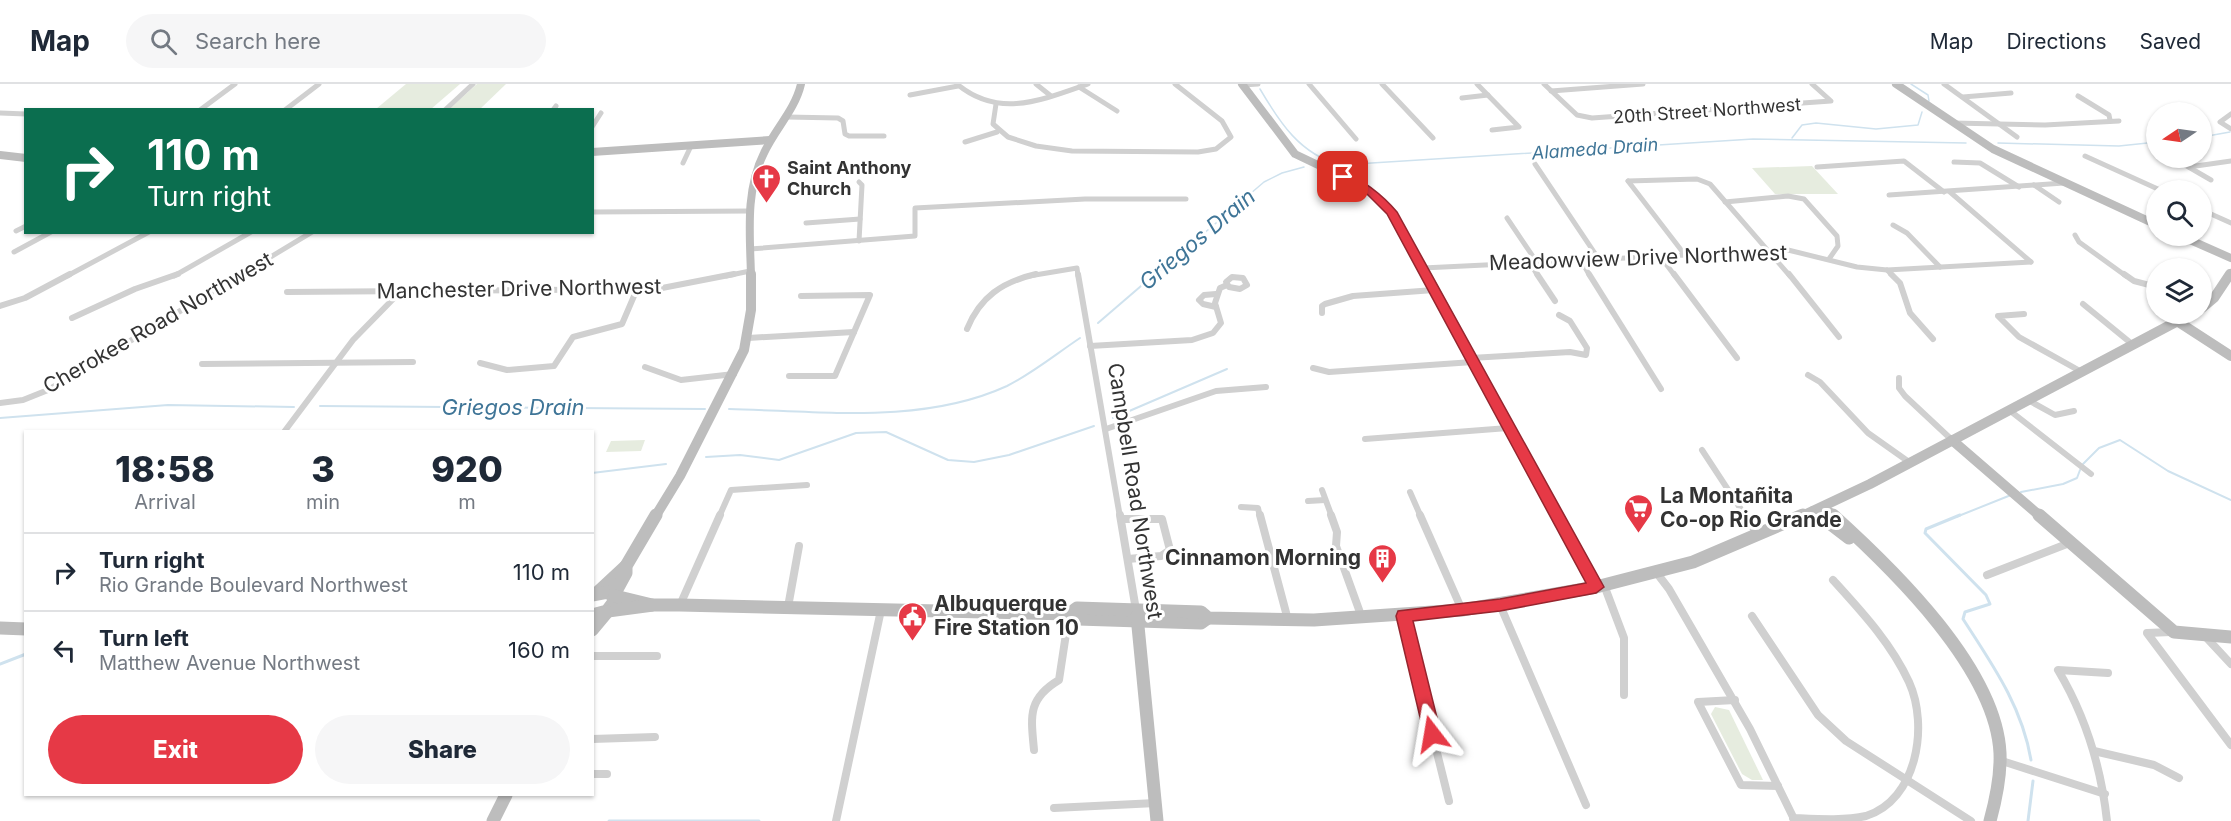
<!DOCTYPE html>
<meta charset="utf-8">
<style>
body{margin:0;font-family:Inter,sans-serif;background:#f6f6f7;color:#1f2937;height:100vh;display:flex;flex-direction:column;font-size:22px;white-space:nowrap}
*{box-sizing:border-box;margin:0}
p{font-size:20px;color:#747a83}
.icon{flex:none;width:33px;height:33px;fill:none;stroke:currentColor;stroke-width:2;stroke-linecap:round;stroke-linejoin:round}
.map{position:relative;flex:1;overflow:hidden}
.side{position:absolute;left:24px;top:346px;width:570px;height:366px;display:flex;flex-direction:column;background:#fff;border-radius:0px;box-shadow:0 2px 4px #0004}
.side>*{flex:none}
.top-card{position:absolute;left:24px;top:24px;width:570px;height:126px;border-radius:0px;box-shadow:0 2px 4px #0004;background:#0b6e4f;color:#fff;overflow:hidden}
.needle{width:39px;rotate:257deg}
.buttons{position:absolute;left:2146px;top:18px;display:grid;gap:12px}
.buttons a{display:grid;place-items:center;width:66px;height:66px;border-radius:50%;background:#fff;box-shadow:0 2px 4px #0004;font-size:30px}
.pin{position:absolute;display:grid;place-items:center;width:51px;height:51px;color:#fff;margin:-26px;border-radius:12px;box-shadow:0 3px 9px #0006}
.me{position:absolute;width:66px;margin:-33px;rotate:346deg;stroke-linejoin:round;filter:drop-shadow(0 0 4px #0008)}
.turn{display:flex;align-items:center;gap:21px;height:126px;padding:0 24px;font-size:27px}
.turn .icon{width:78px;height:78px;stroke-width:2.5}
.turn b{display:block;font-size:42px;line-height:51px}
.eta{display:flex;justify-content:space-evenly;align-items:center;height:102px;text-align:center}
.eta b{font-size:36px;font-weight:800;line-height:42px}
.cta{display:flex;gap:12px;margin-top:auto;padding:12px 24px}
.cta a{flex:1;height:69px;border-radius:36px;background:#e63946;color:#fff;font-size:24px;font-weight:800;line-height:69px;text-align:center}
.cta a+a{background:#f6f6f7;color:#1f2937}
ul{padding:0;list-style:none}
li{display:flex;align-items:center;gap:18px;height:78px;padding:0 24px;border-top:2px solid #e0e1e3}
li div{flex:1}
li b{display:block;font-size:22px}
li em{font-style:normal}
header{display:flex;align-items:center;gap:36px;box-sizing:border-box;height:84px;padding:0 30px;background:#fff;border-bottom:2px solid #e0e1e3}
header strong{font-size:28px}
nav{display:flex;gap:33px;margin-inline-start:auto;font-size:21px}
.search{width:420px;height:54px;background:#f6f6f7;display:flex;align-items:center;gap:15px;box-sizing:border-box;padding:0 21px;border-radius:33px;color:#747a83;font-size:22px}
.map>svg:first-child{display:block}
.green{fill:#e6ecdf}
.lines{fill:none;stroke-linecap:round;stroke-linejoin:round}
.stream-far2{stroke:#cfe2ee;stroke-width:1.5}
.stream-far1{stroke:#cfe2ee;stroke-width:2}
.stream{stroke:#cfe2ee;stroke-width:3}
.street-far2{stroke:#d0d0d0;stroke-width:5}
.street-far1{stroke:#d0d0d0;stroke-width:6}
.street{stroke:#d0d0d0;stroke-width:8}
.secondary-far2{stroke:#bdbdbd;stroke-width:8}
.secondary-far1{stroke:#bdbdbd;stroke-width:10}
.secondary{stroke:#bdbdbd;stroke-width:13}
.route{fill:#e63946;stroke:#96252e;stroke-width:1.5}
.labels{text-anchor:middle;stroke-width:6;stroke-linejoin:round;paint-order:stroke}
.far-street-label{font-size:18px;fill:#333;stroke:#fff}
.far-water-label{font-size:18px;font-style:italic;fill:#3f7597;stroke:#fff}
.far-poi-label{font-size:18px;font-weight:bold;fill:#333;stroke:#fff;text-anchor:start}
.street-label{font-size:21px;fill:#333;stroke:#fff}
.poi-label{font-size:21px;font-weight:bold;fill:#333;stroke:#fff;text-anchor:start}
.water-label{font-size:22px;font-style:italic;fill:#3f7597;stroke:#fff}
</style>
<header>
<strong>Map</strong>
<div class="search"><svg class="icon" aria-label="search" viewBox="0 0 24 24"><circle cx="10" cy="10" r="6"/><path d="M15 15l6 6"/></svg>Search here</div>
<nav><a>Map</a><a>Directions</a><a>Saved</a></nav>
</header>
<div class="map">
<svg width="2231" height="737" viewBox="0 0 2231 737">
<rect width="100%" height="100%" fill="#fff"/>
<g class="green">
<polygon points="406,0 460,0 431,25 376,25"/>
<polygon points="477,0 506,0 480,25 448,26"/>
<polygon points="1812,82 1838,110 1775,110 1752,84"/>
<polygon points="645,356 641,367 606,368 611,357"/>
<polygon points="1715,623 1729,626 1763,696 1752,696 1742,690 1711,630"/>
</g>
<g class="lines">
<g class="stream-far2">
<polyline points="1911,0 1928,11 1929,17"/>
<path d="M 1260,5 C 1280,39 1300,70 1340,81 L 1753,55 L 1966,59"/>
<polyline points="2202,53 2230,48"/>
<polyline points="1792,54 1802,41 1816,39 1876,45 1918,41 1922,28"/>
<polyline points="1998,59 2119,62 2157,58"/>
<polyline points="1154,192 1264,98 1282,89 1304,83"/>
</g>
<g class="stream-far1">
<polyline points="1098,239 1155,190"/>
<polyline points="320,322 705,325"/>
<path d="M 729,325 C 819,327 922,341 1007,302 C 1033,289 1056,270 1080,254"/>
<polyline points="0,334 168,321 294,323"/>
<polyline points="1113,334 1227,285"/>
<polyline points="706,373 740,371 779,376 856,349 886,348 948,376 974,378 1009,371 1094,342"/>
<polyline points="2083,380 2099,364 2120,356 2168,387 2231,416"/>
<polyline points="592,389 666,380"/>
<polyline points="2021,408 2063,400 2077,394 2080,386"/>
<polyline points="1956,433 2011,411"/>
</g>
<g class="stream">
<path d="M 1960,431 L 1926,445 L 1925,449 L 1986,511 L 1990,520 L 1965,528 L 1963,535 C 1992,580 2022,622 2031,676"/>
<polyline points="0,580 26,570"/>
<polyline points="609,737 759,737"/>
<polyline points="2028,737 2033,697"/>
</g>
<g class="street-far2">
<path d="M 957,0 C 999,35 1042,16 1088,0"/>
<polyline points="1036,0 1051,12"/>
<polyline points="1309,0 1356,55"/>
<polyline points="1382,0 1433,54"/>
<polyline points="1477,0 1519,43 1492,46"/>
<polyline points="1544,0 1577,31 1592,34 1831,17 1812,0"/>
<polyline points="1944,0 2017,53"/>
<polyline points="1243,1 1258,0"/>
<polyline points="1079,3 1117,27"/>
<polyline points="1551,7 1643,0"/>
<polyline points="910,11 958,2"/>
<polyline points="2078,12 2109,31 2110,36"/>
<polyline points="1963,13 2011,9"/>
<polyline points="1462,14 1488,11"/>
<polyline points="996,20 993,40 1008,53 1036,62 1072,67 1198,68 1216,65 1231,53 1222,37 1175,0"/>
<polyline points="200,26 235,0"/>
<polyline points="285,26 319,0"/>
<polyline points="445,26 473,0"/>
<polyline points="553,26 556,22"/>
<polyline points="0,29 26,30"/>
<polyline points="2231,30 2220,38 2231,45"/>
<polyline points="787,33 838,34 843,37 845,50 849,52 884,52"/>
<polyline points="1953,39 2045,41 2119,37"/>
<polyline points="592,43 601,29"/>
<polyline points="965,58 997,48"/>
<polyline points="2085,72 2160,106"/>
<polyline points="2173,74 2211,96"/>
<polyline points="1954,78 1980,79 2019,103"/>
<polyline points="683,79 691,62"/>
<polyline points="1535,80 1598,174"/>
<polyline points="1817,83 1904,77 1944,108"/>
<polyline points="2189,83 2231,77"/>
<polyline points="1628,97 1697,95 1710,100 1790,192"/>
<polyline points="1628,97 1685,171"/>
<polyline points="859,98 862,101 859,157"/>
<polyline points="2034,101 2059,118"/>
<polyline points="1950,108 2031,178"/>
<polyline points="1889,111 2064,99"/>
<polyline points="1725,118 1788,112 1804,115 1837,152 1838,162 1829,175"/>
<polyline points="2202,126 2231,139"/>
<polyline points="592,128 750,127"/>
<polyline points="1507,134 1536,177"/>
<polyline points="806,139 860,135"/>
<polyline points="1893,141 1907,149 1940,183"/>
<polyline points="16,147 26,142"/>
<polyline points="2075,151 2079,158 2126,192"/>
<polyline points="750,165 915,152 915,124 1085,115 1186,115"/>
<polyline points="14,168 51,148"/>
<polyline points="1660,172 1675,192"/>
<polyline points="1580,175 1590,192"/>
<polyline points="1529,178 1538,192"/>
<polyline points="1423,184 1788,166 1857,183 1887,186 2031,178"/>
<polyline points="1887,186 1893,192"/>
<polyline points="67,192 149,148"/>
<polyline points="174,192 251,148"/>
<polyline points="239,192 312,148"/>
<polyline points="726,192 750,187"/>
<polyline points="1029,192 1077,184 1078,192"/>
</g>
<g class="street-far1">
<polyline points="1078,190 1120,433"/>
<polyline points="1537,190 1555,217"/>
<polyline points="1589,190 1661,305"/>
<polyline points="1674,190 1737,274"/>
<polyline points="1789,190 1839,253"/>
<polyline points="1891,190 1900,199 1910,229 1933,255"/>
<polyline points="2124,190 2134,197 2157,203"/>
<polygon points="1232,193 1243,194 1247,201 1240,205 1229,203 1226,198"/>
<polyline points="287,208 657,205 734,190"/>
<polyline points="2202,209 2214,214"/>
<polyline points="1216,210 1204,211 1199,216 1203,220 1216,223"/>
<polyline points="2083,220 2132,260"/>
<polyline points="0,222 25,214 70,190"/>
<polyline points="1322,229 1322,222 1325,220 1353,212 1434,206"/>
<polyline points="2024,230 1998,232 2019,253 2080,287"/>
<polyline points="72,234 135,205 178,190"/>
<path d="M 967,245 C 980,213 1002,198 1036,190"/>
<polyline points="748,254 854,248"/>
<polyline points="1090,262 1192,256 1213,249 1221,239 1215,219 1220,204 1227,201"/>
<polyline points="1471,274 1570,268 1586,271 1587,264 1570,237 1559,231"/>
<polyline points="480,279 507,286 554,282 573,253 622,240 637,205"/>
<polyline points="202,280 413,278"/>
<polyline points="645,283 681,296 734,290"/>
<polyline points="1313,284 1329,288 1473,278"/>
<polyline points="1808,291 1820,298 1868,349 1909,378"/>
<polyline points="789,292 835,292 870,211 801,212"/>
<polyline points="1899,294 1899,304 1905,312 1952,356"/>
<polyline points="2028,316 2055,331 2074,327"/>
<polyline points="0,319 23,316 48,306 242,190"/>
<polyline points="2009,326 2091,390"/>
<polyline points="1106,345 1216,307 1266,303"/>
<polyline points="284,348 353,256 399,209"/>
<polyline points="1365,355 1508,344"/>
<polyline points="1702,366 1746,433"/>
<polyline points="1322,406 1332,433"/>
<polyline points="1410,408 1421,433"/>
<polyline points="1308,417 1325,416"/>
<polyline points="1241,423 1258,424 1260,433"/>
<polyline points="719,433 731,406 807,401"/>
</g>
<g class="street">
<polyline points="1120,431 1136,526"/>
<polyline points="1260,431 1288,536"/>
<polyline points="1331,431 1337,448 1336,462 1362,534"/>
<polyline points="1420,431 1462,526"/>
<polyline points="1745,431 1758,451"/>
<polyline points="1121,435 1162,435 1170,466 1161,472 1128,475"/>
<polyline points="1656,488 1669,505 1750,645 1795,737"/>
<polyline points="1987,491 2072,458"/>
<polyline points="1604,501 1624,554 1624,611"/>
<polyline points="680,521 720,431"/>
<polyline points="1500,521 1586,721"/>
<polyline points="788,523 799,462"/>
<polyline points="1403,532 1449,717"/>
<polyline points="1752,532 1818,631 1846,657 1971,737"/>
<polyline points="2171,548 2147,549 2231,661"/>
<polyline points="2204,551 2231,580"/>
<polyline points="592,572 657,572"/>
<polyline points="1735,616 1698,618 1741,701 1778,702"/>
<polyline points="592,655 655,653"/>
<path d="M 1034,666 C 1031,633 1027,615 1059,596 L 1069,530"/>
<polyline points="2094,667 2154,681 2179,694"/>
<polyline points="2002,677 2105,710"/>
<polyline points="592,690 607,690"/>
<polyline points="1054,724 1156,719"/>
<path d="M 1793,734 C 1816,735 1844,737 1866,732 C 1917,716 1929,642 1909,598 C 1891,559 1862,528 1833,496"/>
<polyline points="836,737 881,526"/>
<path d="M 2107,737 C 2101,682 2086,633 2058,586 L 2108,589"/>
</g>
<g class="secondary-far2">
<polyline points="1242,0 1295,70 1364,103 1392,128 1427,192"/>
<polyline points="1896,0 1993,65 2157,141"/>
<polyline points="592,68 770,56"/>
<polyline points="0,71 26,74"/>
<polyline points="2181,152 2231,174"/>
<path d="M 751,192 C 750,150 745,107 764,69 C 775,45 795,26 801,0"/>
<polyline points="2229,192 2231,189"/>
</g>
<g class="secondary-far1">
<polyline points="1426,190 1558,433"/>
<polyline points="2202,224 2214,214 2230,190"/>
<polyline points="2177,237 2231,272"/>
<polyline points="1952,356 2041,433"/>
<polyline points="1823,423 1835,433"/>
<polyline points="1813,427 1821,433"/>
<polyline points="655,433 680,392 744,266 751,226 751,190"/>
<polyline points="1800,433 1870,400 2191,230"/>
</g>
<g class="secondary">
<polyline points="1557,431 1596,503"/>
<polyline points="1819,431 1849,454"/>
<path d="M 1833,431 C 1894,486 1996,585 2000,669 C 2001,693 1996,715 1990,737"/>
<polyline points="2039,431 2174,548 2231,553"/>
<polyline points="598,508 626,482"/>
<polyline points="592,511 608,508 616,515 607,527 592,531"/>
<polyline points="614,511 626,489 626,482 656,431"/>
<polyline points="615,512 652,521"/>
<polyline points="608,527 653,521 680,521 1069,530 1078,535 1201,539 1208,534"/>
<polyline points="1069,530 1077,524 1201,528 1208,534 1314,536 1462,526 1596,503 1693,478 1803,431"/>
<polyline points="1137,532 1157,737"/>
<polyline points="0,544 26,545"/>
<polyline points="592,546 607,528"/>
<polyline points="493,737 506,711"/>
</g>
</g>
<path class="route" d="M 1339,90 C 1357,88 1386,115 1397,128 L 1604,503 L 1596,509 L 1500,527 L 1413,537 L 1441,650 L 1438,655 L 1432,657 L 1426,655 L 1424,650 L 1396,532 L 1398,527 L 1500,515 L 1586,499 L 1387,130 L 1367,110 L 1339,95 Z"/>
<defs>
<symbol id="church-pin" viewBox="-11 -11 22 30"><path d="M0 17L-7.5 6A9.5 9.5 0 1 1 7.5 6Z" fill="#e63946" stroke="#fff"/><path d="M-1.2-6h2.4v3.5h3.3v2.4h-3.3V6h-2.4V-.1h-3.3v-2.4h3.3Z" fill="#fff"/></symbol>
<symbol id="supermarket-pin" viewBox="-11 -11 22 30"><path d="M0 17L-7.5 6A9.5 9.5 0 1 1 7.5 6Z" fill="#e63946" stroke="#fff"/><path d="M-6-5.5h2.5l.6 2H6L4.5 2H-2.5L-4.4-4H-6ZM-1.5 3.2a1.3 1.3 0 1 0 .1 0ZM3 3.2a1.3 1.3 0 1 0 .1 0Z" fill="#fff"/></symbol>
<symbol id="building-pin" viewBox="-11 -11 22 30"><path d="M0 17L-7.5 6A9.5 9.5 0 1 1 7.5 6Z" fill="#e63946" stroke="#fff"/><path d="M-4-6H4V6H1V3H-1V6H-4ZM-2.5-4.3h1.7v1.8h-1.7ZM.8-4.3h1.7v1.8H.8ZM-2.5-1h1.7V.8h-1.7ZM.8-1h1.7V.8H.8Z" fill="#fff"/></symbol>
<symbol id="civic-pin" viewBox="-11 -11 22 30"><path d="M0 17L-7.5 6A9.5 9.5 0 1 1 7.5 6Z" fill="#e63946" stroke="#fff"/><path d="M-.6-6.5H3V-4.5H.6V-3L4-1V1h2V6H-6V1h2V-1L-.6-3ZM-1.2 2.5V6h2.4V2.5Z" fill="#fff"/></symbol>
</defs>
<g fill-rule="evenodd">
<use href="#church-pin" x="750" y="78" width="33" height="45"/>
<use href="#supermarket-pin" x="1622" y="408" width="33" height="45"/>
<use href="#building-pin" x="1366" y="458" width="33" height="45"/>
<use href="#civic-pin" x="896" y="516" width="33" height="45"/>
</g>
<g class="labels">
<g class="far-street-label">
<text transform="translate(1707 27) rotate(-4)" y="6">20th Street Northwest</text>
</g>
<g class="far-water-label">
<text transform="translate(1595 65) rotate(-4)" y="6">Alameda Drain</text>
</g>
<g class="far-poi-label">
<text x="787" y="90">Saint Anthony<tspan x="787" dy="21">Church</tspan></text>
</g>
<g class="street-label">
<text transform="translate(1638 174) rotate(-2)" y="7">Meadowview Drive Northwest</text>
<text transform="translate(519 205) rotate(-1)" y="7">Manchester Drive Northwest</text>
<text transform="translate(158 239) rotate(-30)" y="7">Cherokee Road Northwest</text>
<text transform="translate(1135 407) rotate(81)" y="7">Campbell Road Northwest</text>
</g>
<g class="poi-label">
<text x="1660" y="419">La Montañita<tspan x="1660" dy="24">Co-op Rio Grande</tspan></text>
<text x="1361" y="481" text-anchor="end">Cinnamon Morning</text>
<text x="934" y="527">Albuquerque<tspan x="934" dy="24">Fire Station 10</tspan></text>
</g>
<g class="water-label">
<text transform="translate(1197 155) rotate(-40)" y="8">Griegos Drain</text>
<text x="513" y="331">Griegos Drain</text>
</g>
</g>
</svg>
<div class="buttons">
<a><svg class="needle" viewBox="-14 -14 28 28"><path d="M0-13l5 13h-10z" fill="#e53935"/><path d="M0 13l5-13h-10z" fill="#747a83"/></svg></a>
<a><svg class="icon" aria-label="search" viewBox="0 0 24 24"><circle cx="10" cy="10" r="6"/><path d="M15 15l6 6"/></svg></a>
<a><svg class="icon" aria-label="layers" viewBox="0 0 24 24"><path d="M12 4l9 5-9 5-9-5zM3 14l9 5 9-5"/></svg></a>
</div>
<div class="pin" style="left:1343px;top:93px;background:#d93025"><svg class="icon" aria-label="arrive" viewBox="0 0 24 24"><path d="M6 21V4h12l-3 4 3 4H6"/></svg></div>
<svg class="me" style="left:1432px;top:650px" viewBox="-20 -20 40 40"><path d="M0-17L14 15 0 8-14 15z" fill="#e63946" stroke="#fff" stroke-width="4"/></svg>
<div class="top-card">
<div class="turn"><svg class="icon" aria-label="right" viewBox="0 0 24 24"><path d="M7 20v-9h11M14 6l5 5-5 5"/></svg><div><b>110 m</b>Turn right</div></div>
</div>
<section class="side">
<div class="eta">
<div><b>18:58</b><p>Arrival</p></div>
<div><b>3</b><p>min</p></div>
<div><b>920</b><p>m</p></div>
</div>
<ul>
<li><svg class="icon" aria-label="right" viewBox="0 0 24 24"><path d="M7 20v-9h11M14 6l5 5-5 5"/></svg><div><b>Turn right</b><p>Rio Grande Boulevard Northwest</p></div><em>110 m</em></li>
<li><svg class="icon" aria-label="left" viewBox="0 0 24 24"><path d="M17 20v-9H6M10 6l-5 5 5 5"/></svg><div><b>Turn left</b><p>Matthew Avenue Northwest</p></div><em>160 m</em></li>
</ul>
<div class="cta"><a>Exit</a><a>Share</a></div>
</section>
</div>
